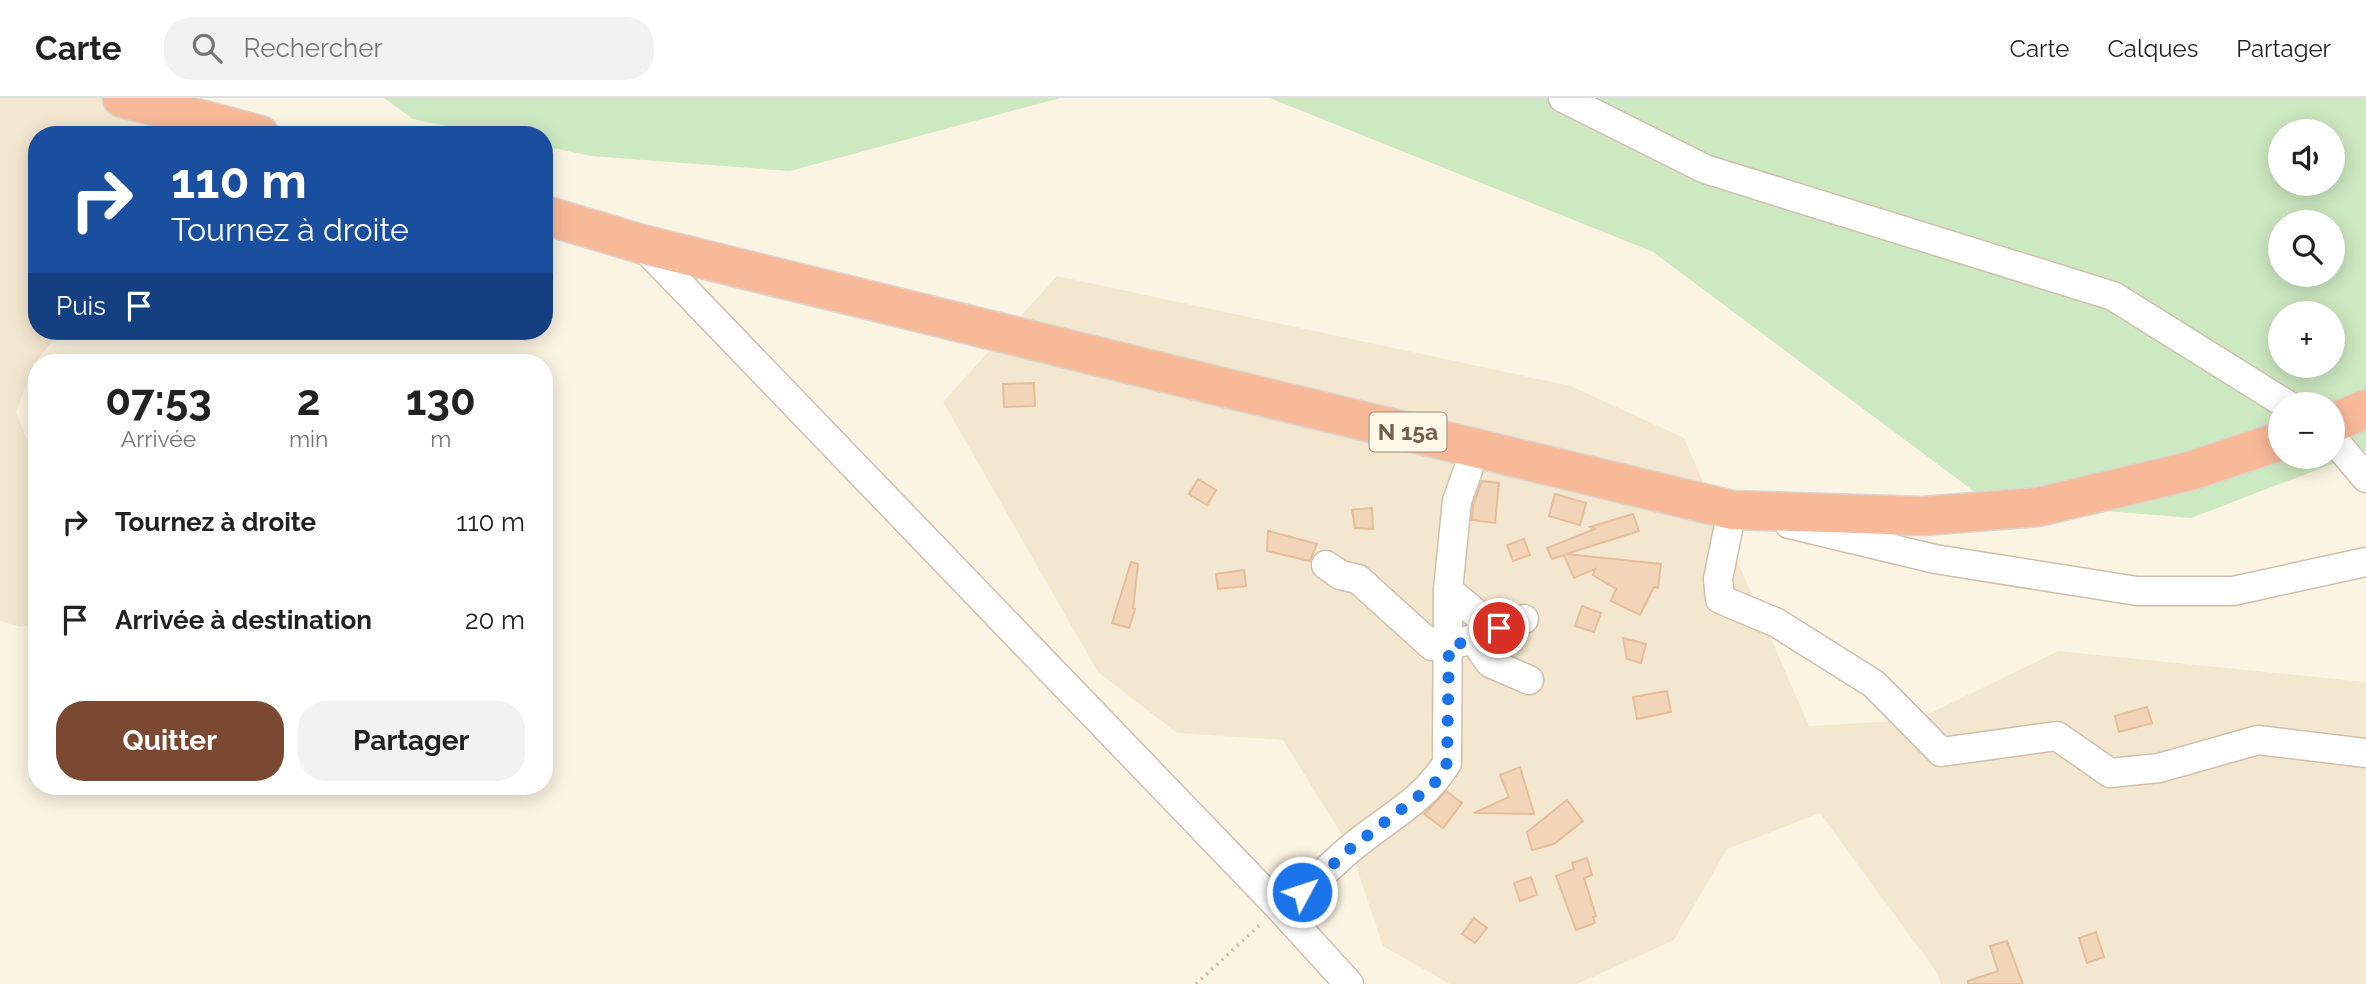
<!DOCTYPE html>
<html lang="fr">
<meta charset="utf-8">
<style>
body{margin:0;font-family:Raleway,sans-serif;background:#f2f2f2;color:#222;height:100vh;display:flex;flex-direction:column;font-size:26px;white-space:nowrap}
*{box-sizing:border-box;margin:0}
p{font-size:23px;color:#767676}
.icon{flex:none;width:38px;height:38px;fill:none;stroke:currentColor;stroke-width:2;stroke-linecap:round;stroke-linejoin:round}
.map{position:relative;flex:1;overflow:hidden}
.side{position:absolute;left:28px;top:256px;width:525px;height:441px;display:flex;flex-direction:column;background:#fff;border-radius:28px;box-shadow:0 4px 18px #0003}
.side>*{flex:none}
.guide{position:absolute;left:28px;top:28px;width:525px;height:214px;border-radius:28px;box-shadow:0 4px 18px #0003;background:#1a4fa0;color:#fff;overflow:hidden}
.buttons{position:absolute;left:2268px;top:21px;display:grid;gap:14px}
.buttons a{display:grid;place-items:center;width:77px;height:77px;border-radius:50%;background:#fff;box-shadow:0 4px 18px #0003;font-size:35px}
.pin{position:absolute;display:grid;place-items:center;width:60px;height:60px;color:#fff;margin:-30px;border:4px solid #fff;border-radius:50%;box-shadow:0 2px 7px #0007}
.me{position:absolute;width:77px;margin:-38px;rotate:50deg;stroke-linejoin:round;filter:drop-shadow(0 0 5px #0008)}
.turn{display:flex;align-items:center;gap:24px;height:147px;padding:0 28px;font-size:32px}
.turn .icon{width:91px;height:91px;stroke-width:2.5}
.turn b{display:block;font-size:49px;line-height:60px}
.then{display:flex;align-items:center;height:66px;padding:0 28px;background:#0003;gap:14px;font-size:26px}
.eta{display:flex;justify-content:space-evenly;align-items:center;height:119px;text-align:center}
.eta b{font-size:42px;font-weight:700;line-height:49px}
.button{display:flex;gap:14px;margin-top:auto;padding:14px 28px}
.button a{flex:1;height:80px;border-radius:28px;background:#7b4932;color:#fff;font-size:28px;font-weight:700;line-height:80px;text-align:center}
.button a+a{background:#f2f2f2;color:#222}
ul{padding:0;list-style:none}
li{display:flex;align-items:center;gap:21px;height:98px;padding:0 28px}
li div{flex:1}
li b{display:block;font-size:26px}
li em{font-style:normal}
header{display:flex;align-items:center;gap:42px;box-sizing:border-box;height:98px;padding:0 35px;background:#fff;border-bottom:2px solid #e0e0e0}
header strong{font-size:33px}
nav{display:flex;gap:38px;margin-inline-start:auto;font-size:24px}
.search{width:490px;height:63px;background:#f2f2f2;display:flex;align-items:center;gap:18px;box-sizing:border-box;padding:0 24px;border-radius:28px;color:#767676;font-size:26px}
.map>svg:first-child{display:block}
.residential{fill:#f4e7d0}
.green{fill:#cde9c1;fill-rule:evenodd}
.building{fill:#f2d5b9;stroke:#e4bd9a;stroke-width:2}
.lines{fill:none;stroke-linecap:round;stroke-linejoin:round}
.minor-casing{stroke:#cfbfac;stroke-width:31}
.highway-casing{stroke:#dbd5cf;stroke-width:41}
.path{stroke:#d6b89d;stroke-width:3.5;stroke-dasharray:2 5;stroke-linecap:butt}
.minor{stroke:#fff;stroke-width:28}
.highway{stroke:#f7b998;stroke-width:38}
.route{stroke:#1a73e8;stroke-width:12;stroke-dasharray:0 21.6}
.labels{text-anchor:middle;stroke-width:6;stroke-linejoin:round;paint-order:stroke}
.shield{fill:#fff8e8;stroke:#9d8b78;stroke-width:2}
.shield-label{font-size:23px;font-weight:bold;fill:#735c48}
</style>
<header>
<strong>Carte</strong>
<div class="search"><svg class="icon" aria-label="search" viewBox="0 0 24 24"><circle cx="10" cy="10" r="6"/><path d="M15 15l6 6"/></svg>Rechercher</div>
<nav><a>Carte</a><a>Calques</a><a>Partager</a></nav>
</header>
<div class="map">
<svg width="2366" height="886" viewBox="0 0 2366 886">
<rect width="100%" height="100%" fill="#fcf4e2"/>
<g class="residential">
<polygon points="0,0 136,0 178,37 37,37 37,233 61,233 34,266 16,314 37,367 37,526 21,529 0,523"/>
<polygon points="1057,178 1571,288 1684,340 1809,628 1916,622 2058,553 2366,584 2366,886 1941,886 1937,875 1820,715 1727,751 1674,842 1577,886 1450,886 1383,848 1350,750 1283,642 1177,635 1098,574 943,304"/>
</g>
<g class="green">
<polygon points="384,0 1060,0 790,73 591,58 544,48 544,37 489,37 413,21"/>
<path d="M 1270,0 L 2366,0 L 2366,353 L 2191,420 L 1987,403 L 1653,154 ZM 2280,33 L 2333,33 L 2333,86 L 2280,86 ZM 2280,124 L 2333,124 L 2333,177 L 2280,177 ZM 2280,215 L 2333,215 L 2333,268 L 2280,268 ZM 2280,306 L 2333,306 L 2333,359 L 2280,359 Z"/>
</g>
<g class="building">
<polygon points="1034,285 1035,308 1004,309 1003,286"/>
<polygon points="1198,381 1216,392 1207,407 1189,396"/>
<polygon points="1482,383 1499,385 1495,425 1472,422 1473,407"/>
<polygon points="1555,396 1586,405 1580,427 1549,418"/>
<polygon points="1372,410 1373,431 1355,430 1352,412"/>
<polygon points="1633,416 1639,433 1566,456 1661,466 1658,490 1654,489 1640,517 1611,503 1616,491 1593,477 1595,471 1574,480 1564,457 1552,461 1547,450 1595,431 1590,429"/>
<polygon points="1268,433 1317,446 1310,463 1267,453"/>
<polygon points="1524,441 1530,457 1513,463 1507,447"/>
<polygon points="1131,464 1138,466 1133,510 1135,511 1129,530 1112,525"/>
<polygon points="1244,472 1246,488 1218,491 1216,476"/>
<polygon points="1582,508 1601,515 1594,534 1575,528"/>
<polygon points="1623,540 1646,546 1641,565 1627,561"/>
<polygon points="1667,593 1671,614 1637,621 1633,599"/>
<polygon points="2147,609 2152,625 2119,634 2115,618"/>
<polygon points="1520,669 1534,716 1474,715 1509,699 1500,677"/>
<polygon points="1446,693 1462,705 1443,730 1424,716"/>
<polygon points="1567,702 1583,723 1554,746 1532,752 1527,734"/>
<polygon points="1587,760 1592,777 1584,780 1596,818 1593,819 1595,825 1576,832 1556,778 1574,771 1572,765"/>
<polygon points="1531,779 1537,797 1520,803 1514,785"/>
<polygon points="1474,820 1487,830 1475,845 1462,836"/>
<polygon points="2096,834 2104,859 2087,865 2079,840"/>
<polygon points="2007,843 2023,886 1968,886 1968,883 1998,873 1990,848"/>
</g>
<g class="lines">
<defs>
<g id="minor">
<polyline points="1563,0 1705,71 2113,198 2286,306"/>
<polyline points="641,146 1279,809 1349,886"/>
<polyline points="2333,341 2366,380"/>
<polyline points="1750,416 1732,412 1718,481 1720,501 1777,525 1874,586 1941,654 2057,638 2110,675 2159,670 2258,642 2366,655"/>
<polyline points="1789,426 1935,461 2137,493 2233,493 2366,464"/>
<path d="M 1326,467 L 1340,477 L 1358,481 L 1432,548 C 1466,548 1493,532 1524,521"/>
<polyline points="1448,492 1483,521 1498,530"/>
<polyline points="1474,542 1490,565 1529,582"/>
<path d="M 1279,809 C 1307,794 1326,771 1350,751 C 1385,721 1422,705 1447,665 L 1448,492 L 1457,403 L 1476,350"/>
</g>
<g id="highway">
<polyline points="122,0 260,37"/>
<polyline points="544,117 641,146 1222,289 1732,412 1923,418 2038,409 2190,373 2280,343"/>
<polyline points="2333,325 2366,311"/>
</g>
</defs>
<use href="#minor" class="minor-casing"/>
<use href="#highway" class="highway-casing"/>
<polyline class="path" points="1196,886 1262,825"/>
<use href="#minor" class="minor"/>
<use href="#highway" class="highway"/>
</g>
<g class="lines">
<polyline class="route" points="1302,794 1350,751 1434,686 1447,665 1449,548 1474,542 1499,530"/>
</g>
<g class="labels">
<rect class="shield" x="1369.5" y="314.5" width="77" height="39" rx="5"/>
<g class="shield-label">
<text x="1408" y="342">N 15a</text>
</g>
</g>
</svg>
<div class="buttons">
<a><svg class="icon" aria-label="sound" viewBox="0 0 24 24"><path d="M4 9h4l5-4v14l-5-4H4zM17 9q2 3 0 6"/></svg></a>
<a><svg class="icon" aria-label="search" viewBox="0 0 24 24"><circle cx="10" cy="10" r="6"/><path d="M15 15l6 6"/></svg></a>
<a>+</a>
<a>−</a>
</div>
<div class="pin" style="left:1499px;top:530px;background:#d93025"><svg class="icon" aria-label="arrive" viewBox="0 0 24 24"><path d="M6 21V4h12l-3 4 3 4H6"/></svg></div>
<svg class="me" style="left:1302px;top:794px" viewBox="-20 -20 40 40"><circle r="17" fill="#1a73e8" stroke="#fff" stroke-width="3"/><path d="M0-11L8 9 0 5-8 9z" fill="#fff"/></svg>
<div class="guide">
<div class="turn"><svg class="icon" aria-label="right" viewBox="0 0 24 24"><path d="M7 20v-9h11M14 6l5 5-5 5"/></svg><div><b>110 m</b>Tournez à droite</div></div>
<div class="then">Puis<svg class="icon" aria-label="arrive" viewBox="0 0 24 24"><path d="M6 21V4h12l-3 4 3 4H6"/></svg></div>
</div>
<section class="side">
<div class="eta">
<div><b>07:53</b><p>Arrivée</p></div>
<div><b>2</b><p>min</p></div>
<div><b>130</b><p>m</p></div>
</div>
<ul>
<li><svg class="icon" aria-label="right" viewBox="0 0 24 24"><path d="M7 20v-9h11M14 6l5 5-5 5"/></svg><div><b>Tournez à droite</b></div><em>110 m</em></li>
<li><svg class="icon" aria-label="arrive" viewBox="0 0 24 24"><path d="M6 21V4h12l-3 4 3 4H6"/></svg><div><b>Arrivée à destination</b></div><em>20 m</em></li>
</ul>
<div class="button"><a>Quitter</a><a>Partager</a></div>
</section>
</div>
